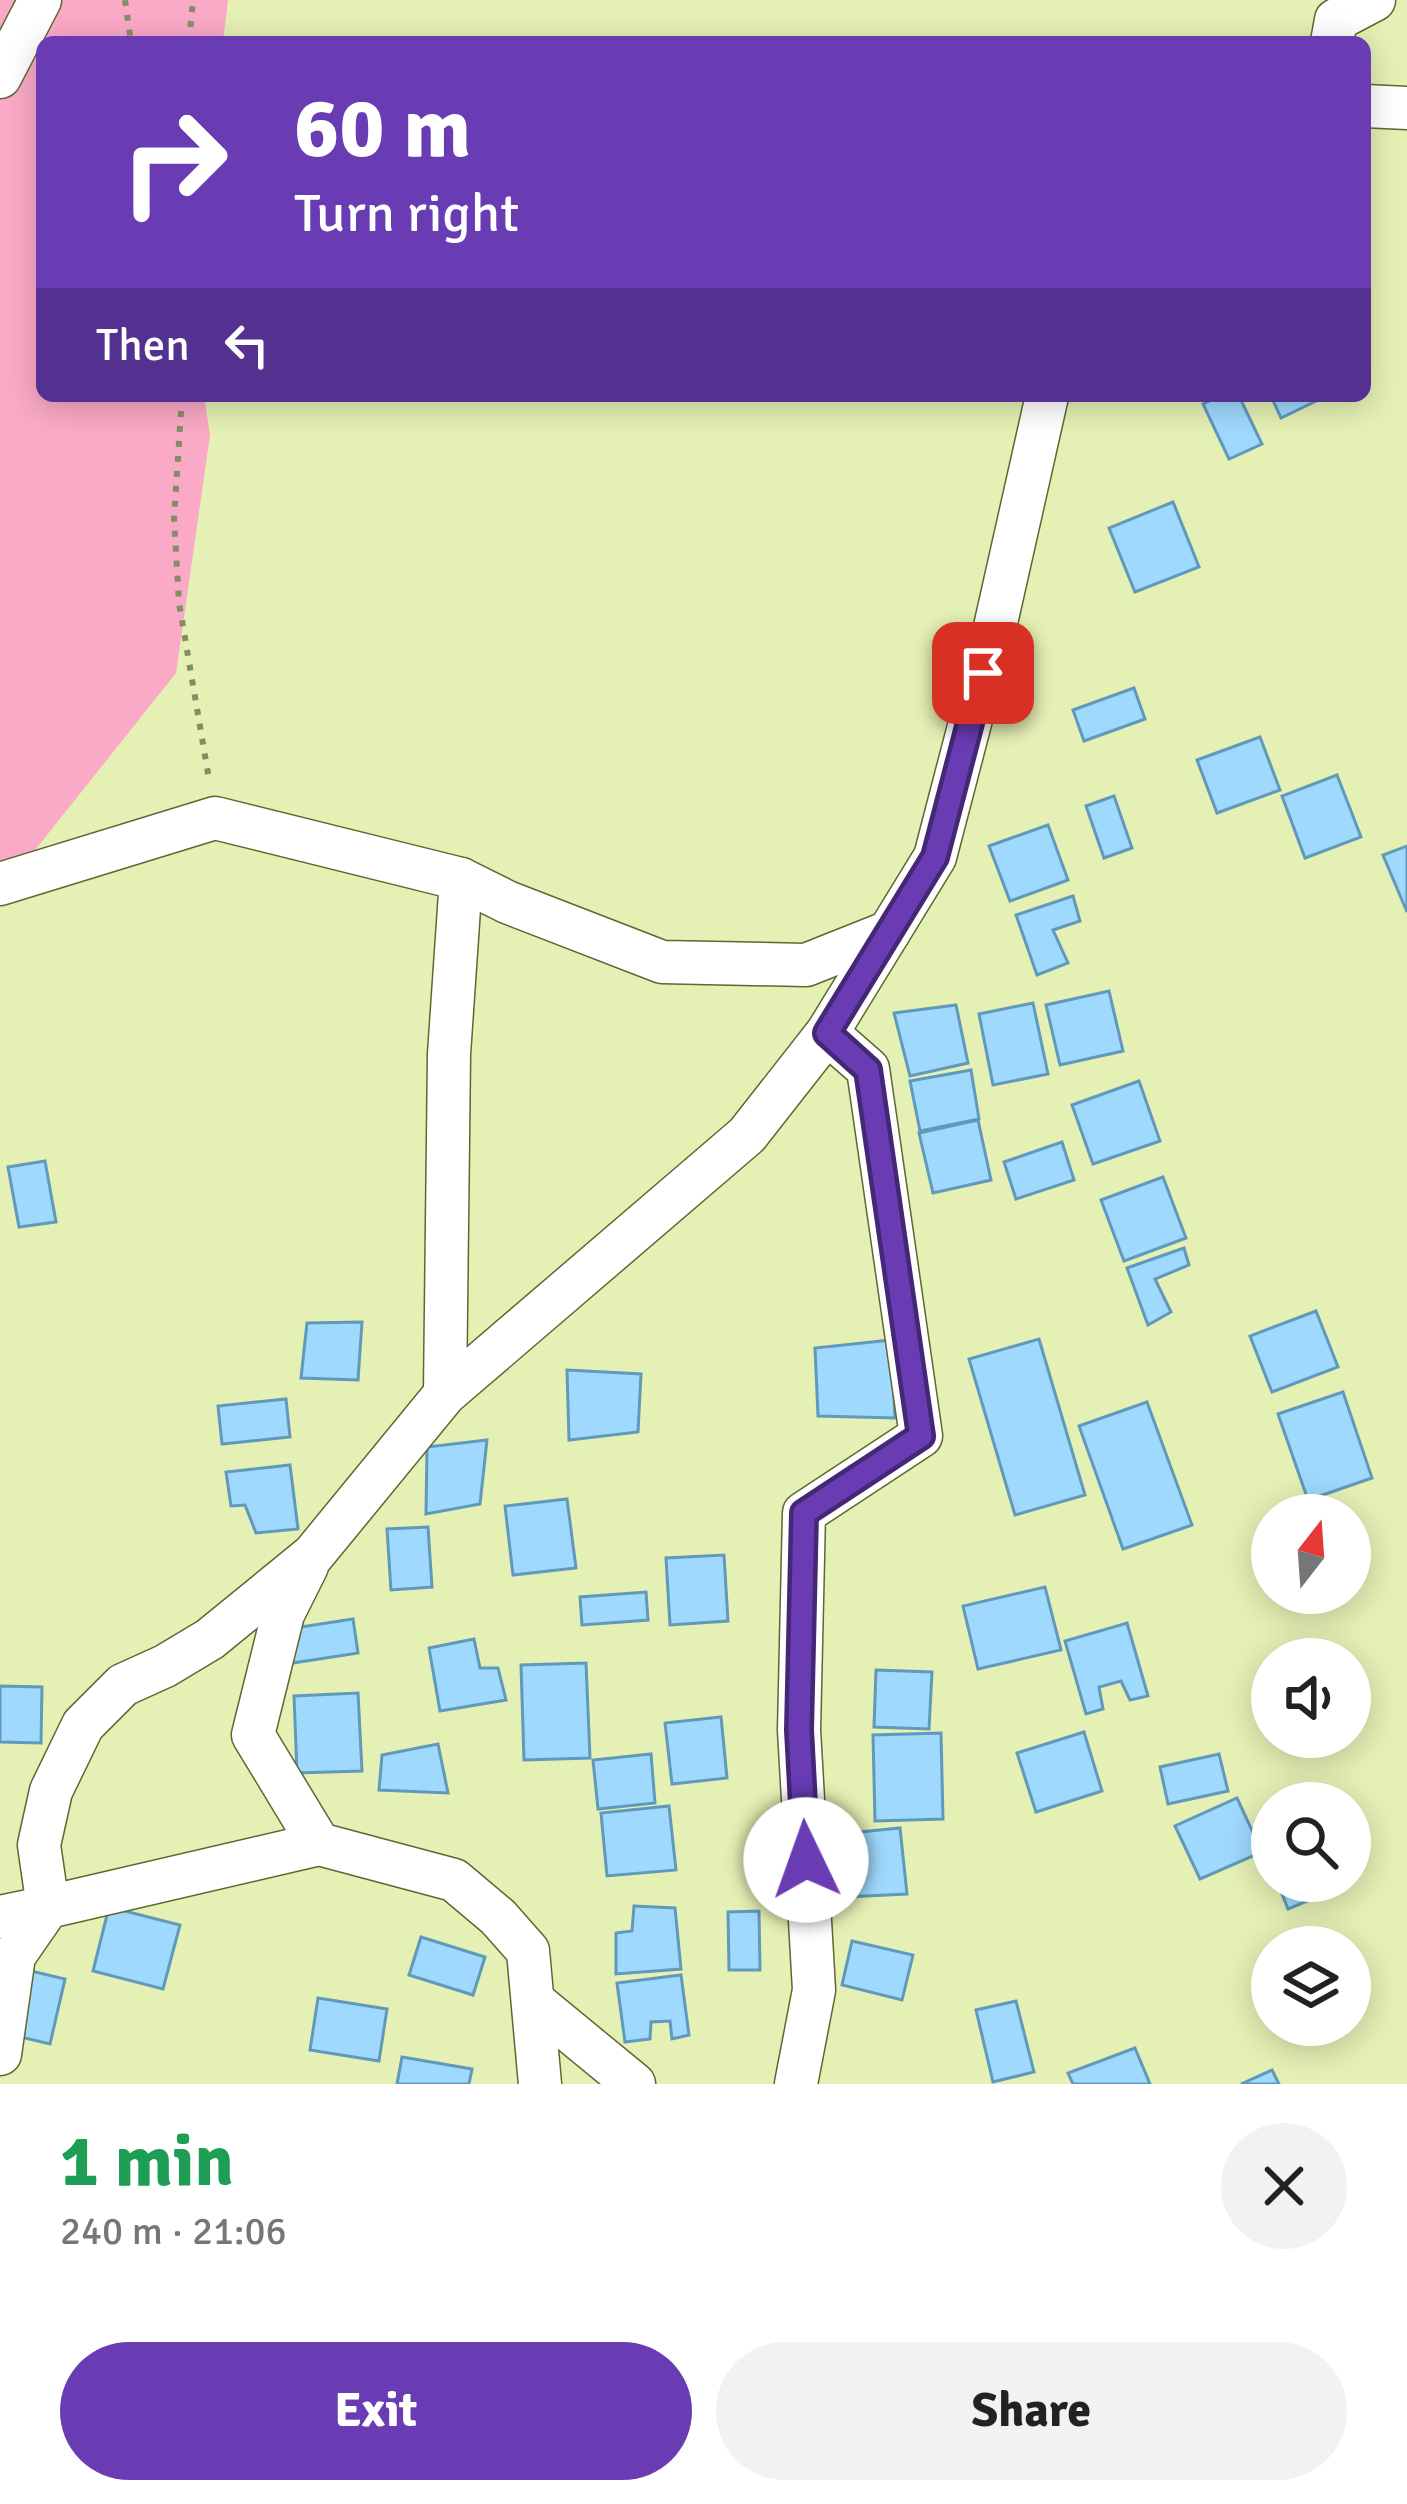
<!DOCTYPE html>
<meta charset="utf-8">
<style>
body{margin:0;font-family:Signika,sans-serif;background:#f2f2f2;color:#222;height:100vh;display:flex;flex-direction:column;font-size:45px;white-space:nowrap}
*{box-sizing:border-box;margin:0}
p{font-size:39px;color:#767676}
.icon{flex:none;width:66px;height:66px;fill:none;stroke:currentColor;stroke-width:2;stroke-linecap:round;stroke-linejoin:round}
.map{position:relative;height:2084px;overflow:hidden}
.panel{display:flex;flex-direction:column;background:#fff;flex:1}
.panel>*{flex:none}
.banner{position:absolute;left:36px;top:36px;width:1335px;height:366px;border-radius:18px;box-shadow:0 6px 30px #0003;background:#693cb4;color:#fff;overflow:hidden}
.needle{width:78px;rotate:17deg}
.buttons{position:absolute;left:1251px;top:1494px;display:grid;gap:24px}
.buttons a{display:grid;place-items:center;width:120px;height:120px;border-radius:50%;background:#fff;box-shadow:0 6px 30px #0003;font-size:60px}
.pin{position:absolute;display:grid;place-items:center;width:102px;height:102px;color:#fff;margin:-51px;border-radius:24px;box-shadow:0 6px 18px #0006}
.me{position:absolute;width:132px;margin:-66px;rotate:357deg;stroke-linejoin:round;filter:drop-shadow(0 0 9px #0008)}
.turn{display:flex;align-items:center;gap:42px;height:252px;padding:0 60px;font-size:54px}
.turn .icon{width:156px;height:156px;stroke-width:2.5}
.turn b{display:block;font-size:84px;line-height:102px}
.then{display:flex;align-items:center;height:114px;padding:0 60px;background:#0003;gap:24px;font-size:45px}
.round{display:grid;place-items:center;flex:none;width:126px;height:126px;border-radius:63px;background:#f2f2f2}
.headline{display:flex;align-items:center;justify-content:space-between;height:204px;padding:0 60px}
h1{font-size:72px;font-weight:700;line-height:90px;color:#1e9e55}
.primary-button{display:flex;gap:24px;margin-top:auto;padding:24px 60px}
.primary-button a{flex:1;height:138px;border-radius:72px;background:#693cb4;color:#fff;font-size:48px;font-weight:700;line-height:138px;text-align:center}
.primary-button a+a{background:#f2f2f2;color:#222}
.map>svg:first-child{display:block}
.green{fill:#faa9c6}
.building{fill:#9fd9fd;stroke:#6199bb;stroke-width:3}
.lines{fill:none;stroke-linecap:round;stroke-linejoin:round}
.minor-casing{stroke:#5f6730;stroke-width:45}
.path{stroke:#858d64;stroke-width:6;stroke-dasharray:6 9;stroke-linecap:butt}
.minor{stroke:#fff;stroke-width:42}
.route-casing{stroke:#442775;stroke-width:30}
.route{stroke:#693cb4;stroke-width:21}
</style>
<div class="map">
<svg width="1407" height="2084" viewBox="0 0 1407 2084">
<rect width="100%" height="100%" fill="#e5f0b4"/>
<polygon class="green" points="0,0 228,0 223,42 42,42 42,396 204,396 210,435 176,673 0,894"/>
<g class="building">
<polygon points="1221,396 1239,396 1262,444 1229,459 1203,404"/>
<polygon points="1271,396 1314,396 1316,401 1281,418"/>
<polygon points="1173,502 1199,567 1135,592 1109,528"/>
<polygon points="1134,688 1145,719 1084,741 1073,710"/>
<polygon points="1260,737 1280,790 1217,813 1197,760"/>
<polygon points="1337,775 1361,837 1305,858 1282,796"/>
<polygon points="1114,796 1132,848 1104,858 1086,806"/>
<polygon points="1048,825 1068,880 1010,901 989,846"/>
<polygon points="1407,846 1407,912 1383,855"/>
<polygon points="1073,896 1080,921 1053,930 1068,963 1037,975 1016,915"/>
<polygon points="1109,991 1123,1051 1060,1065 1046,1005"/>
<polygon points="1033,1003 1048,1074 993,1085 979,1014"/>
<polygon points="956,1005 968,1063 910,1076 894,1013"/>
<polygon points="971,1070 979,1119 920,1131 910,1081"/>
<polygon points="1139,1081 1160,1141 1093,1164 1072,1105"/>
<polygon points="978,1120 991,1180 933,1193 919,1133"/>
<polygon points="1062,1142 1074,1180 1016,1199 1004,1162"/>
<polygon points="45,1161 56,1222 19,1227 8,1167"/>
<polygon points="1163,1177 1186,1238 1124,1261 1101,1200"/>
<polygon points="1184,1248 1189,1265 1155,1279 1171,1312 1148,1325 1127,1268"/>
<polygon points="1316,1311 1338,1367 1272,1392 1250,1336"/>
<polygon points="362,1322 358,1380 301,1378 307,1323"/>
<polygon points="1039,1339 1085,1495 1015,1515 969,1359"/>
<polygon points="891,1340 895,1418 818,1416 815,1348"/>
<polygon points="567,1370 641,1374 638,1432 569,1440"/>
<polygon points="1343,1392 1372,1478 1308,1500 1278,1414"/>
<polygon points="286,1399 290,1437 222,1444 218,1406"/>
<polygon points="1147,1402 1192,1525 1123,1549 1079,1426"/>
<polygon points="487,1440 480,1504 426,1514 427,1447"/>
<polygon points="290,1465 298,1529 256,1533 245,1505 231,1506 226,1472"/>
<polygon points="567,1499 576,1568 513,1575 505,1506"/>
<polygon points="428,1527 432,1587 391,1590 387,1529"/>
<polygon points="724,1555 728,1621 670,1625 666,1558"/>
<polygon points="1045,1587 1061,1650 978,1669 963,1606"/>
<polygon points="646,1592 648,1620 582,1625 580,1597"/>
<polygon points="353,1619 358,1653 293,1663 288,1629"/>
<polygon points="1127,1623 1148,1696 1130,1700 1121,1681 1099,1687 1103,1709 1086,1714 1065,1641"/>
<polygon points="474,1639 480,1668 498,1668 506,1700 440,1711 429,1648"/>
<polygon points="586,1663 590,1758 524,1760 521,1665"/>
<polygon points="876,1670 932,1672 929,1729 874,1727"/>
<polygon points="0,1686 42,1687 41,1743 0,1742"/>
<polygon points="358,1693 362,1771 297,1773 294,1696"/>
<polygon points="721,1717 727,1778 672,1784 665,1723"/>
<polygon points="1084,1732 1102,1791 1036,1812 1017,1753"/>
<polygon points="941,1733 943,1819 875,1821 873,1735"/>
<polygon points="438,1744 448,1793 379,1790 382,1755"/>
<polygon points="651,1754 655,1803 598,1809 593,1760"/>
<polygon points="1219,1754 1228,1791 1168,1804 1160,1767"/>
<polygon points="1237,1798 1262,1852 1200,1879 1175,1826"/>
<polygon points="669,1806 676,1870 607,1876 601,1813"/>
<polygon points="900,1828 907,1894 845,1897 834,1872 818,1866 819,1836"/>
<polygon points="1277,1881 1344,1881 1346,1885 1288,1909"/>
<polygon points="634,1906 675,1908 681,1969 616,1974 616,1933 632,1931"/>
<polygon points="109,1907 180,1925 163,1989 93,1971"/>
<polygon points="759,1911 760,1970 729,1970 728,1912"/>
<polygon points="421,1937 485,1957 473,1995 409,1975"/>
<polygon points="852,1941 913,1955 902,2000 842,1985"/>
<polygon points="27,1970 65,1979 50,2044 12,2035"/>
<polygon points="681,1975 689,2035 672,2039 670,2021 651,2022 650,2039 625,2042 617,1983"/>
<polygon points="318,1998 387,2009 379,2061 310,2050"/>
<polygon points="1016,2001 1034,2072 993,2082 976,2010"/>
<polygon points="1288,2025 1334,2025 1293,2039"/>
<polygon points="1135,2048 1150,2084 1073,2084 1068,2073"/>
<polygon points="402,2057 472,2069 469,2084 397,2084"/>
<polygon points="1272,2070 1279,2084 1241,2084"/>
</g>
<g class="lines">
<defs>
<g id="minor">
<polyline points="1332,42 1336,20 1374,0"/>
<polyline points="0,77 40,0"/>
<polyline points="1365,106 1407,108"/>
<polyline points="0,884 215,818 461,879 507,902 662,962 806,965 889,932 935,857 995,627 1047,396"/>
<polyline points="445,1394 449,1054 461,879"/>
<polyline points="307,1566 283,1614 253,1735 319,1844 454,1880 498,1917 528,1951 540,2084"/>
<polyline points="0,1917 48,1907 39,1845 51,1791 83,1725 123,1685 165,1666 210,1639 313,1555 445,1394 747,1135 827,1033 889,932"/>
<polyline points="533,2001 634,2084"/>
<polyline points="0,2054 14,1956 48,1907 319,1844"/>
<polyline points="796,2084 814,1990 799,1730 804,1513 921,1436 868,1069 827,1033"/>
</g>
</defs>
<use href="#minor" class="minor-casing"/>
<g class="path">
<polyline points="125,0 131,42"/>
<polyline points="189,42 193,0"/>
<polyline points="182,396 174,518 179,603 209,779"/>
</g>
<use href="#minor" class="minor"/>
</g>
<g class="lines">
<defs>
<polyline id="route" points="806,1860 799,1730 804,1513 921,1436 868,1070 827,1033 935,857 983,673"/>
</defs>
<use href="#route" class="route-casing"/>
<use href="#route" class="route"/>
</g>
</svg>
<div class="buttons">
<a><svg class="needle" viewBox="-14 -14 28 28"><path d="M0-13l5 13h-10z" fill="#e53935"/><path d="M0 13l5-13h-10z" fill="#767676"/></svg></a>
<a><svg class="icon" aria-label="sound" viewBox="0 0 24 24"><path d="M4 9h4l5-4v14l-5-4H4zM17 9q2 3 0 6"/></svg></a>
<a><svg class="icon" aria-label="search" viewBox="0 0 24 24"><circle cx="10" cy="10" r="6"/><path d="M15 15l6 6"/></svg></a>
<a><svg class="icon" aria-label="layers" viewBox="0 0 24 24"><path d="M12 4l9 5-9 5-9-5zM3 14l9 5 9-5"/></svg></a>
</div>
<div class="pin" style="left:983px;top:673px;background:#d93025"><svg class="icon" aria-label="arrive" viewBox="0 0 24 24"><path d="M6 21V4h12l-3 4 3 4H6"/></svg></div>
<svg class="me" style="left:806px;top:1860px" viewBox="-20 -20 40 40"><circle r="19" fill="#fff"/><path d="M0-13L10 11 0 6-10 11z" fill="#693cb4"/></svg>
<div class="banner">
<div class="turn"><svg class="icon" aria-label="right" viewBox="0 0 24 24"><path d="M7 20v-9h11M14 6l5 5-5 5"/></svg><div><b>60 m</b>Turn right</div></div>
<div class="then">Then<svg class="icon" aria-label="left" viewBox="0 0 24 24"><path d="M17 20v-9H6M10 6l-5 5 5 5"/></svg></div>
</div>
</div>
<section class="panel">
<div class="headline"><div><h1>1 min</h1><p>240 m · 21:06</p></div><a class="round"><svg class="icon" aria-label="close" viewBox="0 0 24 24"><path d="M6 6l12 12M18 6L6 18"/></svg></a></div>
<div class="primary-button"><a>Exit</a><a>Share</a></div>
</section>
